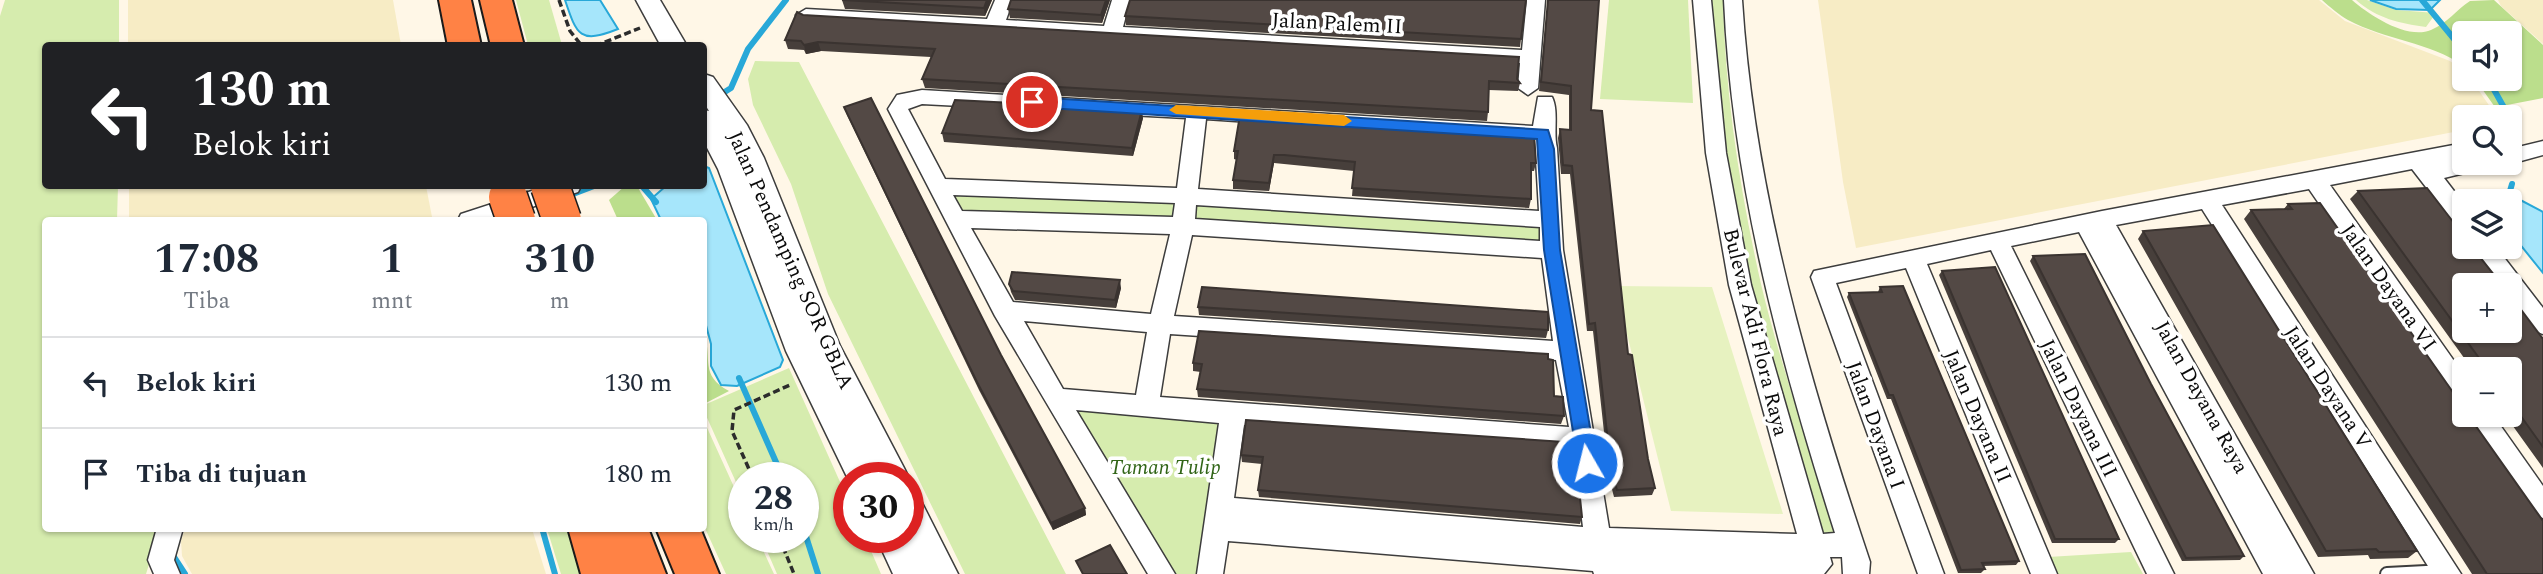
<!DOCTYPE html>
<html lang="id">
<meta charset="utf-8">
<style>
body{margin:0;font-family:Spectral,serif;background:#f2f2f3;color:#1f2937;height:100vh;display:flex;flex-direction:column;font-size:26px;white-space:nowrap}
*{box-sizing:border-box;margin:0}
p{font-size:23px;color:#747a83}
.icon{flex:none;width:38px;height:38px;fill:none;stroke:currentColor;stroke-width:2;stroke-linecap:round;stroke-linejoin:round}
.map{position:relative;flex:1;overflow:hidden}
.panel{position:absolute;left:42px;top:217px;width:665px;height:315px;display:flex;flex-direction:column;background:#fff;border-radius:7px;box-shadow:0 2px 5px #0004}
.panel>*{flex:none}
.hud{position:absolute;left:42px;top:42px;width:665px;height:147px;border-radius:7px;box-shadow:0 2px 5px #0004;background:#202124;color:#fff;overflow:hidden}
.tools{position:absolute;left:2452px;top:21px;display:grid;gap:14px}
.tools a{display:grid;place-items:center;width:70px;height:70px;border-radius:7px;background:#fff;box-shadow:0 2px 5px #0004;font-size:35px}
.speed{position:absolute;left:728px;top:462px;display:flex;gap:14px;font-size:35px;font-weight:700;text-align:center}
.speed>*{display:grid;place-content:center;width:91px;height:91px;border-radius:50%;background:#fff;box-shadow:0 2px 5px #0004;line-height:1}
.speed small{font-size:18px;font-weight:400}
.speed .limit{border:10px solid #d22;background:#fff;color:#111}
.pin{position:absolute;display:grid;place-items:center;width:60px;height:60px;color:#fff;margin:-30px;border:4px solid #fff;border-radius:50%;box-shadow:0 2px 7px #0007}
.me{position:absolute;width:77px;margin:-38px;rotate:352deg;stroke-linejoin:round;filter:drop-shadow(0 0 5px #0008)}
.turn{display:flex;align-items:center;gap:24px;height:147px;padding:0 35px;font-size:32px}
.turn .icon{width:91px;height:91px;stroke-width:2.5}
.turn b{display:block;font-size:49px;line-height:60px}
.eta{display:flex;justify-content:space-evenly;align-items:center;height:119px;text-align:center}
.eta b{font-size:42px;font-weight:700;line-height:49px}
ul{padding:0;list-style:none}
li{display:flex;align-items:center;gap:21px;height:91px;padding:0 35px;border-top:2px solid #e0e1e3}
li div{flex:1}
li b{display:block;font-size:26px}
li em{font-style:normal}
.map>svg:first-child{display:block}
.farmland{fill:#f7ecc5}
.green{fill:#d6ecae}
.forest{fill:#bbde8c}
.pitch{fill:#e7f2c0}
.water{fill:#a6e6fb;stroke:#28a8d8;stroke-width:2}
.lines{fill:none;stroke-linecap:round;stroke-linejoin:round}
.stream{stroke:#28a8d8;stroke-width:6}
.service-casing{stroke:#3d3d3d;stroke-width:16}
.minor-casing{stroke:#3d3d3d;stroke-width:3}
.tertiary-casing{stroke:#3d3d3d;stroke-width:3}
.motorway-casing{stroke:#1b1b1b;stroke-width:4}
.path{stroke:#2c2c2c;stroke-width:3.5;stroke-dasharray:7 3.5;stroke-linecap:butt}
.service{stroke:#fff;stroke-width:12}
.minor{fill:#fff;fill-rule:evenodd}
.tertiary{fill:#fff;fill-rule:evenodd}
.motorway{fill:#ff8245;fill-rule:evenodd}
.motorway-bridge-casing{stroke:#1b1b1b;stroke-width:41;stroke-linecap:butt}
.motorway-bridge{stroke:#ff8245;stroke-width:38}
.wall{fill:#473f3b}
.shaded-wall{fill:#3a3330}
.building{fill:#534945;stroke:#3a3330;stroke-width:2}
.route{fill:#1a73e8;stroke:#114b97;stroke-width:2}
.slow{fill:#f59e0b}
.labels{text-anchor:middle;stroke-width:7;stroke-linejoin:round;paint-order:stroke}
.street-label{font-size:21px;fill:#0a0a0a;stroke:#fff}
.park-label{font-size:21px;font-style:italic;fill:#316517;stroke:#fff}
</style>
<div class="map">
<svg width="2543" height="574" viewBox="0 0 2543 574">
<rect width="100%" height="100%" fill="#fff7e7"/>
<g class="farmland">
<polygon points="128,0 393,0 401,45 128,45"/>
<polygon points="1818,0 2319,0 2345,21 2450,61 2464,72 2464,79 2471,79 2497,117 2464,117 2464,130 1856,248 1843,182"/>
<polygon points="2498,0 2543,0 2543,44 2501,6"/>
<polygon points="129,186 426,186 432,217 428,220 129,220"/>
<polygon points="185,529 532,529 546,574 192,574 182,556 181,541"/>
</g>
<g class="green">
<polygon points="5,0 119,0 119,45 46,46 46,186 118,186 117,220 46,220 46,528 160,529 146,574 0,574 0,16"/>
<polygon points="516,0 549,0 562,45 528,45"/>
<polygon points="1609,0 1688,0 1693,103 1600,99"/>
<path d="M 1711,0 L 1723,0 C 1725,95 1740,191 1761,284 C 1781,368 1811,451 1836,534 L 1821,535 L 1750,286 L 1724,152 Z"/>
<path d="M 2356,0 L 2367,0 L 2396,10 L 2436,13 L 2426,27 C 2399,23 2378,19 2356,0 Z"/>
<polygon points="755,61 799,62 1066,574 965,574 828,294 791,184 753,105 748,79"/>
<polygon points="937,187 1551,220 1552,250 954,219"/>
<polygon points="789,368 849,502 849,537 865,537 881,574 777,574 761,537 803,537 803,478 744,478 744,500 704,411 704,405"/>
<polygon points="1061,402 1227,418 1205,574 1166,574"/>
<polygon points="704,421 744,509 744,537 757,537 774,574 726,574 704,526"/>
<polygon points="547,529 567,529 580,574 561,574"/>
<polygon points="2131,552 2143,574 2056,574 2048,557"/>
</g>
<g class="forest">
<path d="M 2322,0 L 2352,0 C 2369,15 2407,40 2431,30 C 2448,23 2456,10 2470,1 L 2494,0 L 2543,45 L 2543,98 L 2507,105 L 2517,119 L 2502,117 L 2475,79 L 2510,79 L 2510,33 L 2464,33 L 2464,66 C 2430,42 2385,40 2348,20 C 2339,15 2330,7 2322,0 Z"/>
<polygon points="625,186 637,186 657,220 618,220 609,200"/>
<path d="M 704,333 C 713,359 699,375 729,391 L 704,404 Z"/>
</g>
<polygon class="pitch" points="1615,286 1712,287 1783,514 1671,511"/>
<g class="water">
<path d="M 565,0 L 600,0 L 618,29 C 580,44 577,36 565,0 Z"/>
<polygon points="2370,0 2440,0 2430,10 2396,9"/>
<polygon points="704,166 709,168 783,360 780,367 737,386 721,385 711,366 711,344 704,318 704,220 661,220 651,199 666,186 704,186"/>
<polygon points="2509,194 2543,212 2543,273 2510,232 2510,201 2485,201 2490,195"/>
</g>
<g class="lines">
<g class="stream">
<polyline points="2422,0 2464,51"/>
<polyline points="2488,79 2511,120"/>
<polyline points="704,105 731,88 748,49 786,0"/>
<polyline points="642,186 656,202"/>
<polyline points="573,194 594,186"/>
<polyline points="2507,201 2512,184"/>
<polyline points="739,378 783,478"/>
<polyline points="803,527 818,574"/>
<polyline points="542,528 555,574"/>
<polyline points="174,557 185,574"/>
</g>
<defs>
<polyline id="service" points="2387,574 2446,571"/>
<g id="minor">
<polygon points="995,0 1013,0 1006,20 1104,26 1112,0 1130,0 1123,27 1522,50 1527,0 1545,0 1538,88 1528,95 1518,88 1520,63 806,21 796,15 806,9 987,19"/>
<path d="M 1693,0 L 1711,0 L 1726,153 L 1751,285 L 1823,534 L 1835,533 C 1780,360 1732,183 1724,0 L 1742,0 C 1754,192 1809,380 1870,562 L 1869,574 L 1843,574 L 1842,557 L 1830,557 L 1832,564 L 1824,574 L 1594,574 L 1593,571 L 1228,541 L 1223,574 L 1197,574 L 1219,423 L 1076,410 L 1175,574 L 1148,574 L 995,316 L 888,109 L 897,95 L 922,90 L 1533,126 L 1538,97 L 1552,97 C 1559,111 1553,132 1557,148 L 1563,250 L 1609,528 L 1797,534 L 1729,285 L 1706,153 ZM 922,104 L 1186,118 L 1177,188 L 945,179 L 908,109 ZM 1206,119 L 1535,141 L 1539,211 L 1198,189 ZM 953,195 L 1175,203 L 1173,217 L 962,211 ZM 1196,205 L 1540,227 L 1540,241 L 1195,219 ZM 971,228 L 1170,234 L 1151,314 L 1013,302 ZM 1192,235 L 1542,258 L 1553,341 L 1174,316 ZM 1024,321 L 1147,332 L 1136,395 L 1063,389 ZM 1170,334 L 1556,360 L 1569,427 L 1160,397 ZM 1244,425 L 1573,448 L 1583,527 L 1234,498 Z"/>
<polygon points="2543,141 2543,155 2510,164 2507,163 2510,149"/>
<polygon points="2464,143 2464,163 2489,163 2485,168 2444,178 2464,204 2464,228 2456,226 2412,169 2330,185 2464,375 2464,404 2455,401 2309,189 2222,205 2461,574 2433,574 2202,209 2116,225 2314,574 2263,574 2079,232 2011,246 2174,574 2147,574 1991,250 1927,264 2057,574 2031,574 1906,268 1836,283 1944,574 1918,574 1811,277 1814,271 2102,211"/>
<polygon points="547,186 581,186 578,192 492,220 458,220 461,214"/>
<path d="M 2473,247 L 2496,247 L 2543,308 L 2543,334 C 2526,329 2510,302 2510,285 L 2500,285 Z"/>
<polygon points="2467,415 2493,415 2543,486 2543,518 2534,515"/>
<polygon points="157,528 183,528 174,560 180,574 154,574 148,560"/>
</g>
<g id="tertiary">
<polygon points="636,0 660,0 687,46 661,46"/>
<polygon points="704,74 713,77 747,125 764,158 840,346 904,468 909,478 908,479 849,478 849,481 786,351 718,169 704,142 704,110 709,111 704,103"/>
<polygon points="908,494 920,499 958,574 893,574 876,537 908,537"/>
</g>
<g id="motorway">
<polygon points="439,0 471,0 481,46 448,46"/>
<polygon points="480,0 512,0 524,46 491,46"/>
<polygon points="568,528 648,528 666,574 581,574"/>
<polygon points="656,528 700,528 719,574 675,574"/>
</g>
</defs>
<use href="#service" class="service-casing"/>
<use href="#minor" class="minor-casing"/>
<use href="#tertiary" class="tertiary-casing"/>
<use href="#motorway" class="motorway-casing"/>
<g class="path">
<polyline points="559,0 570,31 582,46"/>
<polyline points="595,46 640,28"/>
<polyline points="753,478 732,431 734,410 790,385"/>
<polyline points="779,537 794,574"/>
</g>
<use href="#service" class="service"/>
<use href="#minor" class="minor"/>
<use href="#tertiary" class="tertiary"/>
<use href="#motorway" class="motorway"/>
<defs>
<g id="motorway-bridge">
<polyline points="550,186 562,220"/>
<polyline points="508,197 516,220"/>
</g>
</defs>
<use href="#motorway-bridge" class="motorway-bridge-casing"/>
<use href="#motorway-bridge" class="motorway-bridge"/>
</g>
<g class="wall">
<polygon points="842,0 992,0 985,16 845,9"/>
<polygon points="1110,0 1102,23 1010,18 1008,9"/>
<polygon points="1548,0 1599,0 1591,110 1628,354 1648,459 1655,488 1652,495 1614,497 1609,478 1593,331 1587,331 1570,174 1561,174 1558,138 1560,129 1569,130 1569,95 1539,91"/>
<polygon points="803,15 1517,79 1520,83 1518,91 1489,90 1488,112 1487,121 925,88 922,79 931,57 821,51 806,54 804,50 788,49 785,40"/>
<polygon points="1125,16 1521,39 1520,47 1126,25"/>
<polygon points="844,107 1001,355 1085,508 1086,515 1053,530 979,390 847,115"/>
<polygon points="1143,118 1133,156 944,142 942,133"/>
<polygon points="1234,151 1536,163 1534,171 1531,171 1531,199 1529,208 1352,196 1354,171 1274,163 1269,191 1233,189 1233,180 1237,160 1234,159"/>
<polygon points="2358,191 2543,339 2543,468 2505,415 2510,415 2510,369 2472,369 2350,199"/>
<polygon points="2288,204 2543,574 2472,574 2244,219 2251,210 2283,210"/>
<polygon points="2143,231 2417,551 2408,558 2370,559 2368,555 2318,557 2138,239"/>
<polygon points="2033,256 2151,384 2244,556 2240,560 2182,561 2030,261"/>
<polygon points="1942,271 2119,539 2115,543 2052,543 1939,275"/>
<polygon points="1009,284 1121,288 1116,308 1015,300 1011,292"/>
<polygon points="1880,287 2019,561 2016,565 1983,566 1985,569 1981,573 1958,573 1891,399 1887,399 1847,297 1849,293 1878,292"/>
<polygon points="1198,307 1548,330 1546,338 1199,315"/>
<polygon points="1193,363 1554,396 1564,416 1561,424 1198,397 1197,389 1201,372 1193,371"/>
<polygon points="1241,455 1575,487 1582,517 1580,524 1259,497 1258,490 1262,464 1242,462"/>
</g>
<g class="shaded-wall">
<polygon points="987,0 992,0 985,16 984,8"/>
<polygon points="1106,0 1110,0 1102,23 1101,15"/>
<polygon points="818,42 821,51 806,54 804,45"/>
<polygon points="1142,110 1143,118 1133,156 1132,148"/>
<polygon points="1274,155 1274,163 1269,191 1269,183"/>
<polygon points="1120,280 1121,288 1116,308 1115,300"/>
<polygon points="1085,508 1086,515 1053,530 1051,523"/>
</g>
<g class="building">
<polygon points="842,0 987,0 984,8"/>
<polygon points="1011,0 1106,0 1101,15 1008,9"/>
<polygon points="1130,0 1526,0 1521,39 1125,16"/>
<polygon points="1548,0 1599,0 1591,110 1602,111 1628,354 1632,355 1648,459 1655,488 1617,490 1611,470 1595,323 1589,324 1572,166 1563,165 1560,129 1571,130 1571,86 1541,82"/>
<polygon points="797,12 803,15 1519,57 1517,79 1520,83 1489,81 1488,112 922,79 935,49 818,42 804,45 801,41 785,40"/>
<polygon points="871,98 1001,355 1085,508 1051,523 977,382 844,107"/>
<polygon points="955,100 1142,110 1132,148 942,133"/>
<polygon points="1240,115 1534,135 1536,163 1531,163 1531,199 1352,188 1355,162 1284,155 1274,155 1269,183 1233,180 1238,151 1234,151"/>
<polygon points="2427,188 2464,236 2464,247 2472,247 2502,285 2464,285 2464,331 2510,331 2510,295 2543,339 2543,447 2510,401 2510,369 2487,369 2358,191"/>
<polygon points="2320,203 2464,408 2464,415 2468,415 2543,521 2543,574 2487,574 2251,210 2292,209 2288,204"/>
<polygon points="2213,225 2417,551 2379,552 2376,549 2326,551 2143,231"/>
<polygon points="2085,254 2151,384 2244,556 2186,558 2033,256"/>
<polygon points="1995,267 2119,539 2055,539 1942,271"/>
<polygon points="1012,272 1120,280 1115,300 1013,291 1009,284"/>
<polygon points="1903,286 2019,561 1982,563 1985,569 1961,570 1893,395 1889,395 1849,293 1882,292 1880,287"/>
<polygon points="1202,287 1548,312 1548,330 1198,307"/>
<polygon points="1199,331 1548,354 1548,359 1553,360 1554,396 1563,397 1564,416 1197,389 1202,364 1193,363"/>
<polygon points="1246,420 1564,442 1573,445 1575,487 1579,488 1582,517 1258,490 1263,457 1241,455"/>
<polygon points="1110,545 1127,574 1083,574 1076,561"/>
</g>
<polygon class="route" points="1032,97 1548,130 1554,149 1560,250 1596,463 1593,468 1581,468 1578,463 1544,250 1537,139 1032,107 1025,102"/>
<polygon class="slow" points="1176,105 1344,115 1352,121 1344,126 1176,114 1169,110"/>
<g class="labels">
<g class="street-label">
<text transform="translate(1337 23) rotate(3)" y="7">Jalan Palem II</text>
<text transform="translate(791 260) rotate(66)" y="7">Jalan Pendamping SOR GBLA</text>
<text transform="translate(2389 287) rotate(55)" y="7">Jalan Dayana VI</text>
<text transform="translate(1756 332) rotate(76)" y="7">Bulevar Adi Flora Raya</text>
<text transform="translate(2328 387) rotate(57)" y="7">Jalan Dayana V</text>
<text transform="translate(2202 397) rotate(61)" y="7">Jalan Dayana Raya</text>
<text transform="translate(2079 408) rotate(64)" y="7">Jalan Dayana III</text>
<text transform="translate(1978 416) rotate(67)" y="7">Jalan Dayana II</text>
<text transform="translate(1876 425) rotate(70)" y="7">Jalan Dayana I</text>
</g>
<g class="park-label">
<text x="1165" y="474">Taman Tulip</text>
</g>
</g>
</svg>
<div class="tools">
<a><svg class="icon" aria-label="sound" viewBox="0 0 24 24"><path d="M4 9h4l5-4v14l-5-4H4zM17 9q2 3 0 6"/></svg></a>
<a><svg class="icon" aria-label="search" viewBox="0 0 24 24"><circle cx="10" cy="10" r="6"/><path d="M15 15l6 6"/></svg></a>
<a><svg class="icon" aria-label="layers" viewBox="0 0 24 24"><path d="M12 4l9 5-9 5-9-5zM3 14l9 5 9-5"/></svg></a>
<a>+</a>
<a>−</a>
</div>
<div class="speed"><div>28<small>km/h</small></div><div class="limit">30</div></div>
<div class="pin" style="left:1032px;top:102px;background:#d93025"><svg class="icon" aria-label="arrive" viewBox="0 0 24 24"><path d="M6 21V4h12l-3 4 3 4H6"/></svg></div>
<svg class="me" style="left:1587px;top:463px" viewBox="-20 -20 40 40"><circle r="17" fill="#1a73e8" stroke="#fff" stroke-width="3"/><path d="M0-11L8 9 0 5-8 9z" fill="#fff"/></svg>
<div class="hud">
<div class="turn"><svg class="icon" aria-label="left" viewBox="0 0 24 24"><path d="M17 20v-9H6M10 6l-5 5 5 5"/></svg><div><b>130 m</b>Belok kiri</div></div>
</div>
<section class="panel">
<div class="eta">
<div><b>17:08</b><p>Tiba</p></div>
<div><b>1</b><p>mnt</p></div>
<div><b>310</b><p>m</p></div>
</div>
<ul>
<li><svg class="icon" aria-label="left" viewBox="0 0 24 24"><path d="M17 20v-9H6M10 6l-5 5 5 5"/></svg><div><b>Belok kiri</b></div><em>130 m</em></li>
<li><svg class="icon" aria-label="arrive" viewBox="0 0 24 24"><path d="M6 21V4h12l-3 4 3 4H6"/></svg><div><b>Tiba di tujuan</b></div><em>180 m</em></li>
</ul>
</section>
</div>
